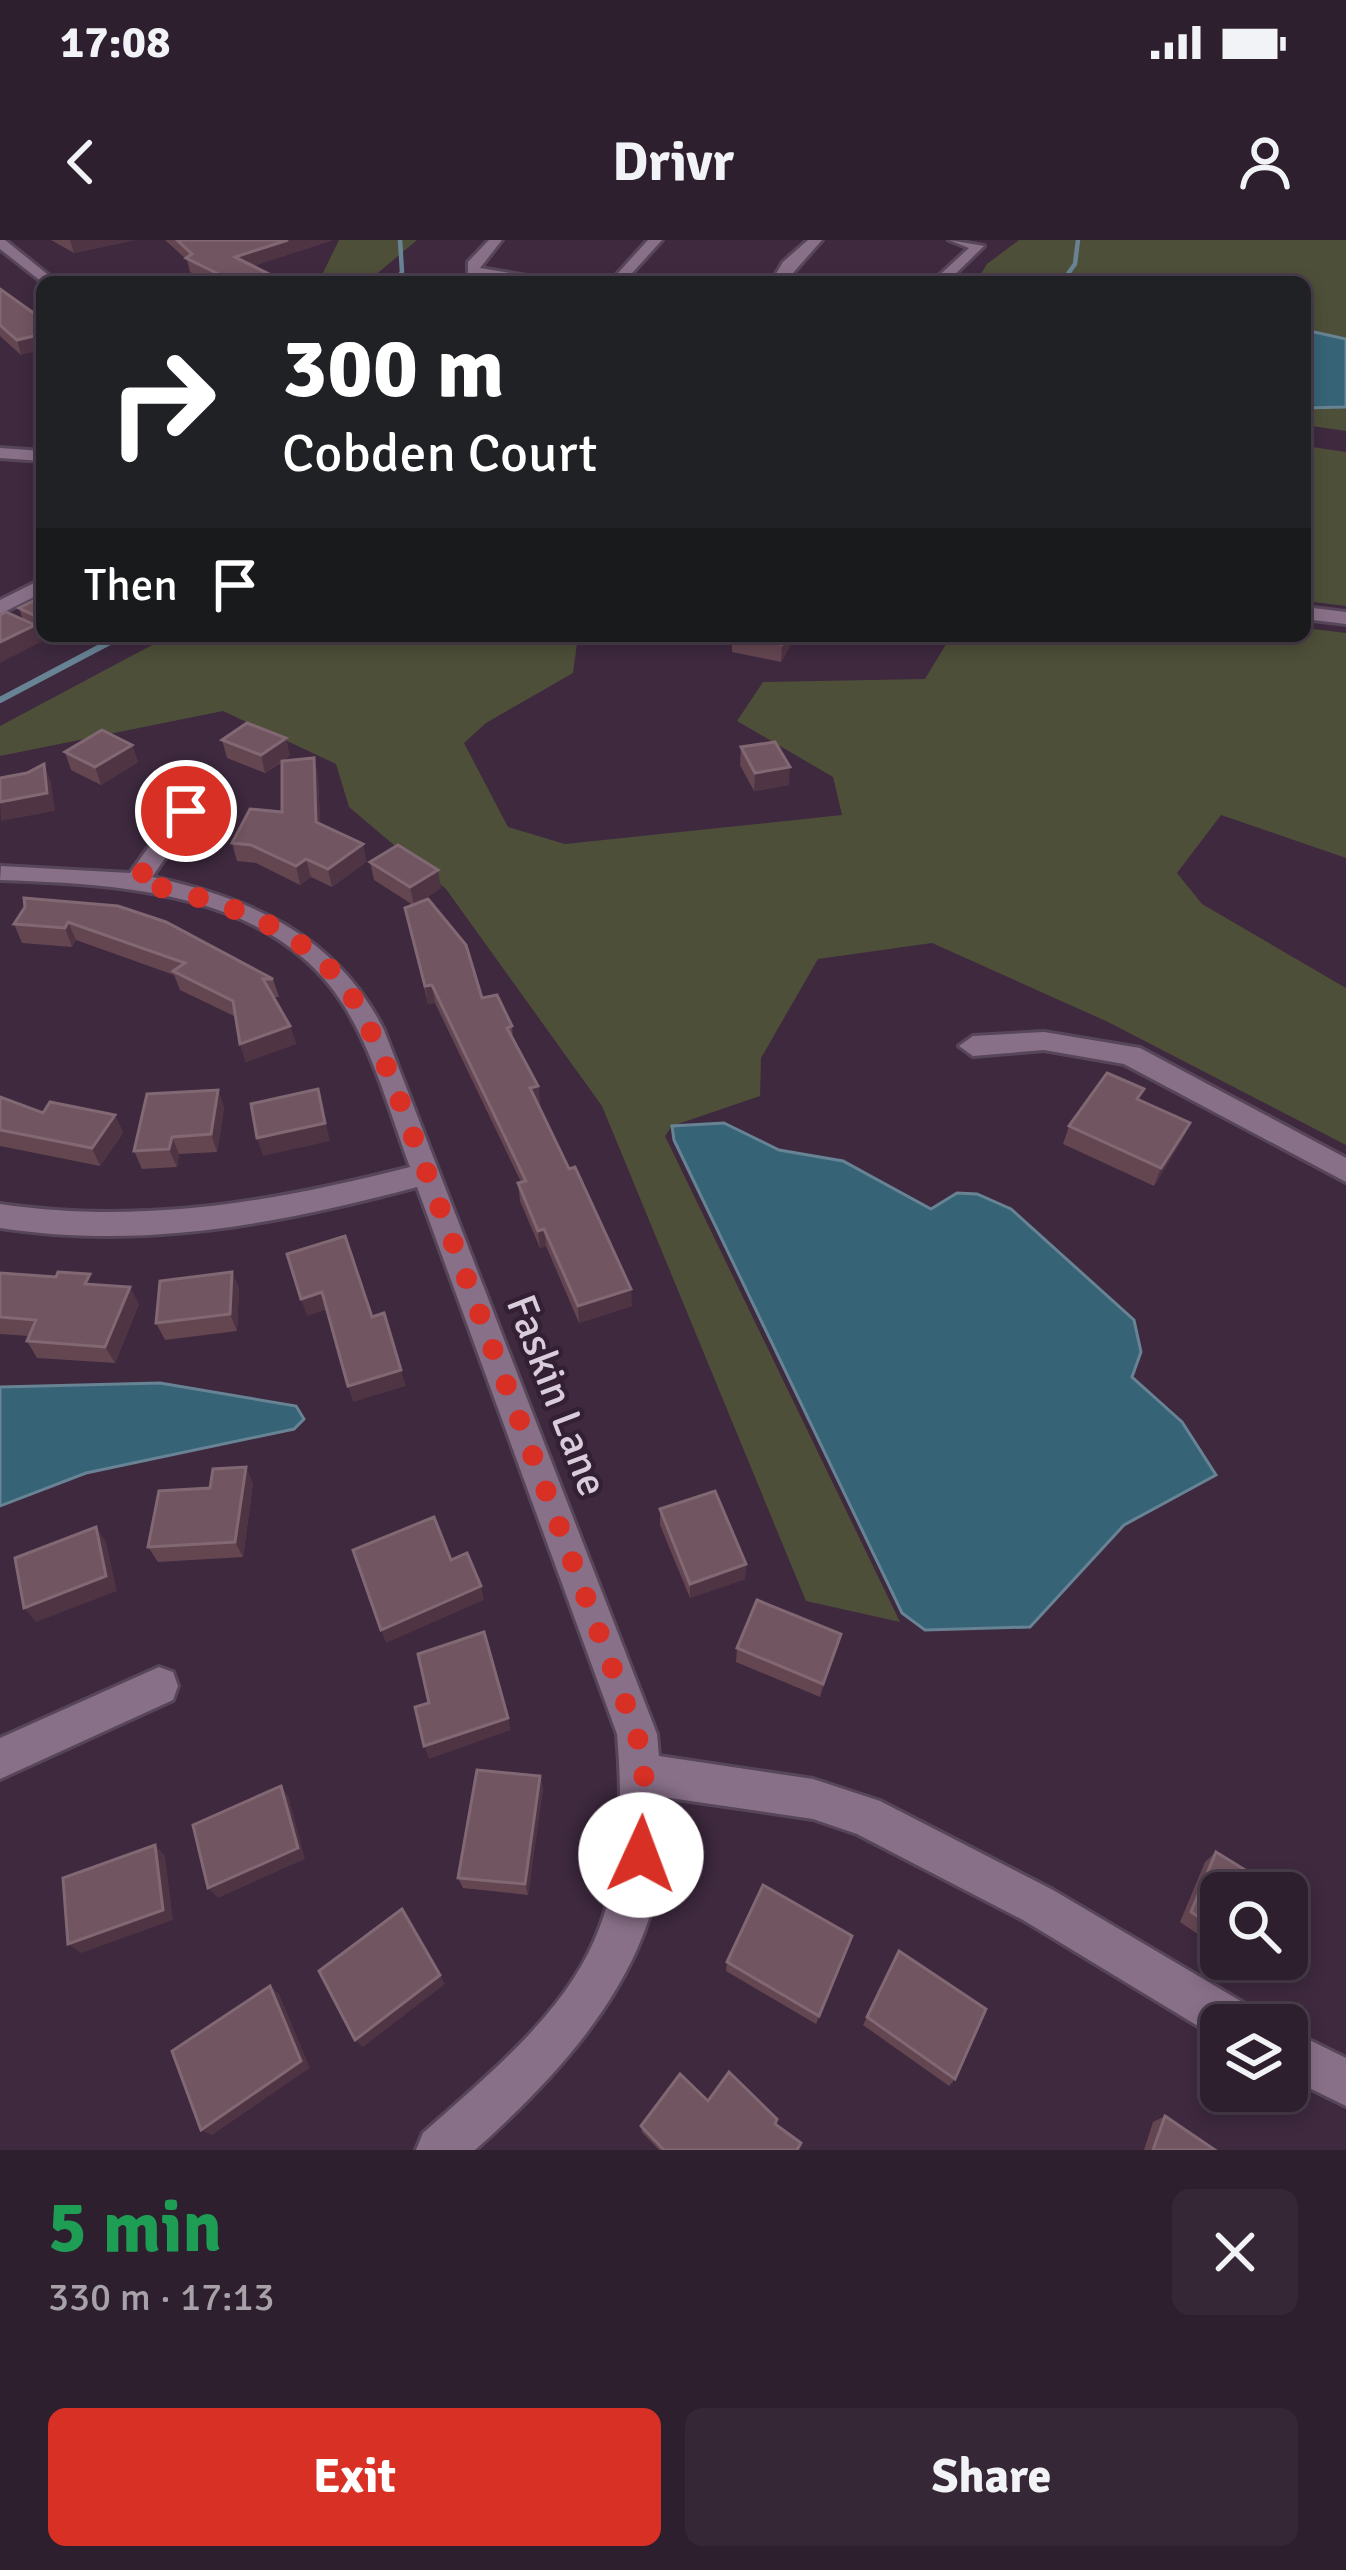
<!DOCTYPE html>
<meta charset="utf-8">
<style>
body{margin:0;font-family:Signika,sans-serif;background:#362737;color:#f1f3f6;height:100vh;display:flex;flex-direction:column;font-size:45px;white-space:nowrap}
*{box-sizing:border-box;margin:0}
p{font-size:39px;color:#a7a2aa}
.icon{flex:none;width:66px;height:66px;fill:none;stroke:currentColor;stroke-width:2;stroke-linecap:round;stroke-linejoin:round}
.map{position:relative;height:1910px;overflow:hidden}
.details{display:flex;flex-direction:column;background:#2e1f2f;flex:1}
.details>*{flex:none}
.top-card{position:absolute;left:36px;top:36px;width:1275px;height:366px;border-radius:18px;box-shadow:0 6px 18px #0003,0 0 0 3px #493d4b;background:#202124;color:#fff;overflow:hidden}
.buttons{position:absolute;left:1200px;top:1632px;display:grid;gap:24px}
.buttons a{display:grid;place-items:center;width:108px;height:108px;border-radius:18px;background:#2e1f2f;box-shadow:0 6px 18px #0003,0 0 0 3px #493d4b;font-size:60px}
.pin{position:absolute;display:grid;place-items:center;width:102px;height:102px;color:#fff;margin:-51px;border:6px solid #fff;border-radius:50%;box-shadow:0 3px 12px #0007}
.me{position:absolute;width:132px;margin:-66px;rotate:2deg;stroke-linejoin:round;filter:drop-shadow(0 0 9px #0008)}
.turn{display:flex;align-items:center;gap:42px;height:252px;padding:0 48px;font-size:54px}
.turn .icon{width:156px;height:156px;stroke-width:2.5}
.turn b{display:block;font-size:84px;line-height:102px}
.then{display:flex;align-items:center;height:114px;padding:0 48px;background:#0003;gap:24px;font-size:45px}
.round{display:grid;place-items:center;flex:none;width:126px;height:126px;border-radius:18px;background:#362737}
.summary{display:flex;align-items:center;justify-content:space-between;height:204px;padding:0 48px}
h1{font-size:72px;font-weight:800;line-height:90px;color:#1e9e55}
.primary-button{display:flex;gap:24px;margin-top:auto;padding:24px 48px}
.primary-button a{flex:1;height:138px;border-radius:18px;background:#d93025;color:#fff;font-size:48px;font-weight:800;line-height:138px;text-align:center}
.primary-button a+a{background:#362737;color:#f1f3f6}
.status{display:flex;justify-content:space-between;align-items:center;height:84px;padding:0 60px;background:#2e1f2f;direction:ltr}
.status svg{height:33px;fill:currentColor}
header{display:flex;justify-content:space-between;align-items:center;height:156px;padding:0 48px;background:#2e1f2f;font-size:54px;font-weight:800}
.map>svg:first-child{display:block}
.green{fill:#4e4f39}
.water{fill:#366376;stroke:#678394;stroke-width:3}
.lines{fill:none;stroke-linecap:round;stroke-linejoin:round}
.stream-far1{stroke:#678394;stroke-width:4.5}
.stream{stroke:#678394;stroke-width:6}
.minor-casing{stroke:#574659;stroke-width:6}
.minor{fill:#887089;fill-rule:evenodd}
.wall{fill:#644651}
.shaded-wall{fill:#4f3444}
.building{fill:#715560;stroke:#816873;stroke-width:3}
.route{stroke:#d93025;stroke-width:21;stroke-dasharray:0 37.8}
.labels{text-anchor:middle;stroke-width:9;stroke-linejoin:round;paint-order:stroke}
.street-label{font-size:42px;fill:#dacddb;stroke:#342035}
</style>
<div class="status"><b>17:08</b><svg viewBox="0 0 49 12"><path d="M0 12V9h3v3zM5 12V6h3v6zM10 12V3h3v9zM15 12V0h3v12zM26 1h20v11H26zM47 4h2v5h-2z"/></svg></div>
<header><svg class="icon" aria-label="back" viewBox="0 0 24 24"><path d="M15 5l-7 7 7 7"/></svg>Drivr<svg class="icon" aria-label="person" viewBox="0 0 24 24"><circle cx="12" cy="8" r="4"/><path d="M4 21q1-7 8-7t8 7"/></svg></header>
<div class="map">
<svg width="1346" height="1910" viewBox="0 0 1346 1910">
<rect width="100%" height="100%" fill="#3e293f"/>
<g class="green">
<polygon points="339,0 417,0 367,42 321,37"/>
<polygon points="1019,0 1346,0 1346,191 1305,185 1305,42 976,42 987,24"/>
<polygon points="1305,206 1346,212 1346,366 1305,361"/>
<polygon points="1305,388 1346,393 1346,618 1221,575 1177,633 1202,664 1346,748 1346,905 1108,782 932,703 818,719 761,818 760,856 672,886 665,896 900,1382 806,1361 602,866 446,649 349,567 336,524 223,471 0,516 0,486 169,396 578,396 573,433 486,483 464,503 508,587 565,604 842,575 833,537 737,481 763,442 925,439 951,396 1305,396"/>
</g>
<g class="water">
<polygon points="1305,90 1346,99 1346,167 1305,168"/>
<polygon points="724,883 779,910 843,921 931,969 957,953 977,954 1011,969 1134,1080 1141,1112 1132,1137 1182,1182 1216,1235 1124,1285 1030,1387 925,1390 902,1373 674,900 672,886"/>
<polygon points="160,1143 296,1166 304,1179 294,1189 86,1233 0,1266 0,1147"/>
</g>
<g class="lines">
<g class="stream-far1">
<polyline points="396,42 402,32 400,0"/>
<polyline points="1062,42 1075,24 1078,0"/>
</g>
<polyline class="stream" points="0,460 121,396"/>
<defs>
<g id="minor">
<polygon points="0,0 5,0 57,42 42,42 0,9"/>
<polygon points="489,0 502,0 480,28 563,42 468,34 468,22"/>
<polygon points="648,0 662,0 624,42 610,42"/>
<polygon points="808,0 822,0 785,42 771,42 783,22"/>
<polygon points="949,0 984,6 947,42 932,42 969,8"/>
<polygon points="0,208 42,211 42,221 0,218"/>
<polygon points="42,339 42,353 0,374 0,360"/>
<polygon points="1305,367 1346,372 1346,384 1305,379"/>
<path d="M 186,564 L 198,571 L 152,637 C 250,658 337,696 384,790 L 657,1494 L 659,1516 L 813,1539 L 880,1561 L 1053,1650 L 1254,1769 L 1260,1785 L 1221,1785 L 1221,1800 L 1023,1680 L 857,1594 L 813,1579 L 663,1557 C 677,1706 578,1818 475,1910 L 416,1910 L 423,1893 C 573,1762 635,1704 617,1494 L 417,947 C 278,984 144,1010 0,988 L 0,964 C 141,985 273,962 410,927 C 390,873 374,813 343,764 C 271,651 119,644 0,640 L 1,626 L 130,633 L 178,566 Z"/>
<polygon points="1044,792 1140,808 1346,918 1346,942 1124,824 1044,810 973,816 959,806 973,796"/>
<polygon points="159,1427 173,1432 178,1446 173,1460 0,1539 0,1498"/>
<polygon points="1287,1789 1346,1818 1346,1866 1287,1837"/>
</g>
</defs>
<use href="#minor" class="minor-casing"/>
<use href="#minor" class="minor"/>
</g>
<g class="wall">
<polygon points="51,0 135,0 74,13"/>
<polygon points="165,0 333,0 253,26 285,42 209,42 190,32 187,20"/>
<polygon points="0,49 36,74 21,115 0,96"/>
<polygon points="42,357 42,393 37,391 41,402 23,380 19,368"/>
<polygon points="732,396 796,396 781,422 732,412"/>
<polygon points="222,500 290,515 283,521 314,518 318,536 320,584 363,604 366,622 332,647 311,637 300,645 256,623 237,621 232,603 282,572 282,522 265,533 227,518"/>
<polygon points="132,505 138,522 101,545 71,530 65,512"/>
<polygon points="741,507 789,545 754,551 740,525"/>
<polygon points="370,622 441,648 418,663 482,758 512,786 513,800 538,846 540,864 538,864 632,1066 579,1083 546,1006 540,1008 520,961 518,943 521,942 435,763 428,764 405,668 413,665 374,640"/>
<polygon points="25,667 273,739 279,757 274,757 290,786 296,804 246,822 240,804 236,777 180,750 174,735 76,700 72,707 22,703 14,684"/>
<polygon points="218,850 224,868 217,912 179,914 177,927 142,929 134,911"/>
<polygon points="0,857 43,873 115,875 123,893 100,926 0,906"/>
<polygon points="1190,883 1182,900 1154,946 1063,904 1069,886"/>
<polygon points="232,1032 239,1049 237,1091 165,1100 156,1083"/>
<polygon points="0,1033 95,1045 139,1064 115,1123 37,1118 27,1101 29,1096 0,1094"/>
<polygon points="253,1243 243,1317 158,1322 148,1307 210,1248"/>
<polygon points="660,1269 746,1324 745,1339 690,1358 660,1285"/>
<polygon points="841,1394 820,1457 736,1422 737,1408"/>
<polygon points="540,1536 543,1548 528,1655 463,1648 458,1638"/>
<polygon points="1216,1612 1221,1653 1221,1710 1180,1682 1205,1622"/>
<polygon points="852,1696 816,1784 726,1731 727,1722"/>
<polygon points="899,1711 955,1839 949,1846 863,1785"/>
<polygon points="708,1861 775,1884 797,1910 659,1910 642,1892 641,1886"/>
<polygon points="1165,1876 1215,1910 1144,1910 1153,1882"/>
</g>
<g class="shaded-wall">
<polygon points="70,0 135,0 74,13"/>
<polygon points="288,0 333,0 238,31 235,17"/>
<polygon points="42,94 42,110 21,115 17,100"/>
<polygon points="35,385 41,402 0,423 0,402"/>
<polygon points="787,396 796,396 781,422 782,404"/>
<polygon points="286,498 290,515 265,533 261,515"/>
<polygon points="132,505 138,522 101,545 95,527"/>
<polygon points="314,518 318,536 321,600 316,582"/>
<polygon points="44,524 51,542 55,571 1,581 0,562"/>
<polygon points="790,527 789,545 754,551 755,533"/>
<polygon points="363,604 366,622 332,647 328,629"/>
<polygon points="306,619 311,637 300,645 296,626"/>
<polygon points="438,630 441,648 414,665 410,647"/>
<polygon points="68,682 76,700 72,707 65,688"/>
<polygon points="432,745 435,763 428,764 425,746"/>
<polygon points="290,786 296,804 246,822 240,804"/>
<polygon points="538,846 540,864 532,866 530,848"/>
<polygon points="318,849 330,901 263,916 257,898"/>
<polygon points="218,850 224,868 217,912 211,894"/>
<polygon points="115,875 123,893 100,926 92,908"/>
<polygon points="1190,883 1182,900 1154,946 1161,928"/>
<polygon points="172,897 179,914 177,927 169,909"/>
<polygon points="544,989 546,1006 540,1008 538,991"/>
<polygon points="232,1032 239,1049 237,1091 230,1074"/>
<polygon points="130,1047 139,1064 115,1123 105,1107"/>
<polygon points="631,1049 632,1066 579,1083 578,1066"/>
<polygon points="322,1052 328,1069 307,1076 301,1059"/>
<polygon points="401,1130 406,1146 353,1162 348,1146"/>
<polygon points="246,1227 253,1243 243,1317 235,1302"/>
<polygon points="96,1287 106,1302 117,1351 36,1382 24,1368"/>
<polygon points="746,1324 745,1339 690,1358 690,1344"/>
<polygon points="481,1346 484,1360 386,1403 381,1390"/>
<polygon points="841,1394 838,1408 820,1457 823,1444"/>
<polygon points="508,1478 511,1490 429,1519 424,1506"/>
<polygon points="540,1536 543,1548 528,1655 525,1644"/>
<polygon points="281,1546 289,1558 305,1619 218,1658 208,1648"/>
<polygon points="155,1605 165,1616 173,1680 81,1713 68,1704"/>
<polygon points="440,1735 445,1744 363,1807 355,1800"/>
<polygon points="270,1746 279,1754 310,1828 212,1895 201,1890"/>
</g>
<g class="building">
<polygon points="177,0 288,0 235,17 285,42 235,42 186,18 192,14"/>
<polygon points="0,49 42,79 42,94 17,100 0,85"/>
<polygon points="42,357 42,379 19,368"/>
<polygon points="6,372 35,385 0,402 0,375"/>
<polygon points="737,396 787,396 782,404"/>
<polygon points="247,483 286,498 261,515 222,500"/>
<polygon points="102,490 132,505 95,527 65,512"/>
<polygon points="775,502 790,527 755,533 741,507"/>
<polygon points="314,518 316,582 363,604 328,629 306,619 296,626 251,605 232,603 250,569 282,572 282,521"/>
<polygon points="44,524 47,553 0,562 0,538 27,533"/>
<polygon points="398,605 438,630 410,647 370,622"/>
<polygon points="24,658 118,666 166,682 273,739 263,739 290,786 240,804 233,761 173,731 185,723 68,682 65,688 14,684 25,667"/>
<polygon points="428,659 466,705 482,758 497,755 512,786 507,788 538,846 530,848 569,929 575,927 631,1049 578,1066 544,989 538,991 518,943 526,941 432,745 425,746 405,668"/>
<polygon points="1107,833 1144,849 1137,859 1190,883 1161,928 1069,886"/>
<polygon points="318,849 325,883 257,898 251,864"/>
<polygon points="218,850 211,894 172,897 169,909 134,911 147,854"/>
<polygon points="0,857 43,873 50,862 115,875 92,908 0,890"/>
<polygon points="345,996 372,1077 384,1073 401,1130 348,1146 322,1052 301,1059 287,1014"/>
<polygon points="58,1032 90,1034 85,1044 130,1047 105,1107 27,1101 36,1080 0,1077 0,1033 56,1037"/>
<polygon points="232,1032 230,1074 156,1083 160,1041"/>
<polygon points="246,1227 235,1302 148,1307 159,1251 210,1248 213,1229"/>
<polygon points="715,1251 746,1324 690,1344 660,1269"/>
<polygon points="434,1277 451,1320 467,1313 481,1346 381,1390 353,1310"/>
<polygon points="96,1287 106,1336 24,1368 15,1318"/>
<polygon points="757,1360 841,1394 823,1444 737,1408"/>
<polygon points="484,1392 508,1478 424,1506 415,1467 429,1463 418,1414"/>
<polygon points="477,1530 540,1536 525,1644 458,1638"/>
<polygon points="281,1546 298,1608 208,1648 193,1585"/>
<polygon points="155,1605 163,1670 68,1704 63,1638"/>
<polygon points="1216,1612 1268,1644 1264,1653 1221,1653 1221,1692 1191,1672"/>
<polygon points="763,1645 852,1696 819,1776 727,1722"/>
<polygon points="402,1669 440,1735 355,1800 319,1731"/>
<polygon points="899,1711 986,1769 955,1839 867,1777"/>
<polygon points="270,1746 301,1821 201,1890 172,1811"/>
<polygon points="729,1832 777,1879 775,1884 801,1903 797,1910 664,1910 641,1886 680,1834 708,1861"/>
<polygon points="1165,1876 1215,1910 1153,1910"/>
</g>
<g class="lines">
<path class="route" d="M 186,571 L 136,642 C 215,659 300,683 349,752 C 367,778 378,809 391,837 L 637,1494 L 644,1534 L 641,1615"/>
</g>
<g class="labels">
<g class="street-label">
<text transform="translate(558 1155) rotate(69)" y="15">Faskin Lane</text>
</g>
</g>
</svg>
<div class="buttons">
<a><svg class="icon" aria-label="search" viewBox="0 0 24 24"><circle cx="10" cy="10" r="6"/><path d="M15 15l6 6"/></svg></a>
<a><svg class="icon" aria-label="layers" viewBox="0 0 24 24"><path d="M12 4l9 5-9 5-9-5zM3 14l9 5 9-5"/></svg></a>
</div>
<div class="pin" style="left:186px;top:571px;background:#d93025"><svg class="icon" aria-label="arrive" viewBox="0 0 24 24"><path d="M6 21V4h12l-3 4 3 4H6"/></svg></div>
<svg class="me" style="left:641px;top:1615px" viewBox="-20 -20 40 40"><circle r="19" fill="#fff"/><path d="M0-13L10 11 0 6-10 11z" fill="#d93025"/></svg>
<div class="top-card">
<div class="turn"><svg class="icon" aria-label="right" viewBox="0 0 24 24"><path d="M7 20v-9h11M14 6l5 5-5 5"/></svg><div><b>300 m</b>Cobden Court</div></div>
<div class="then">Then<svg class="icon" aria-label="arrive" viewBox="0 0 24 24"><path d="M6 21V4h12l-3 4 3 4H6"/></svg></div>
</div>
</div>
<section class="details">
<div class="summary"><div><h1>5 min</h1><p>330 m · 17:13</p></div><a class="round"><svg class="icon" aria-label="close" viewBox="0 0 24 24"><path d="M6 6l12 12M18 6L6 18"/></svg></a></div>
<div class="primary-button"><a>Exit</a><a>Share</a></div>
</section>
